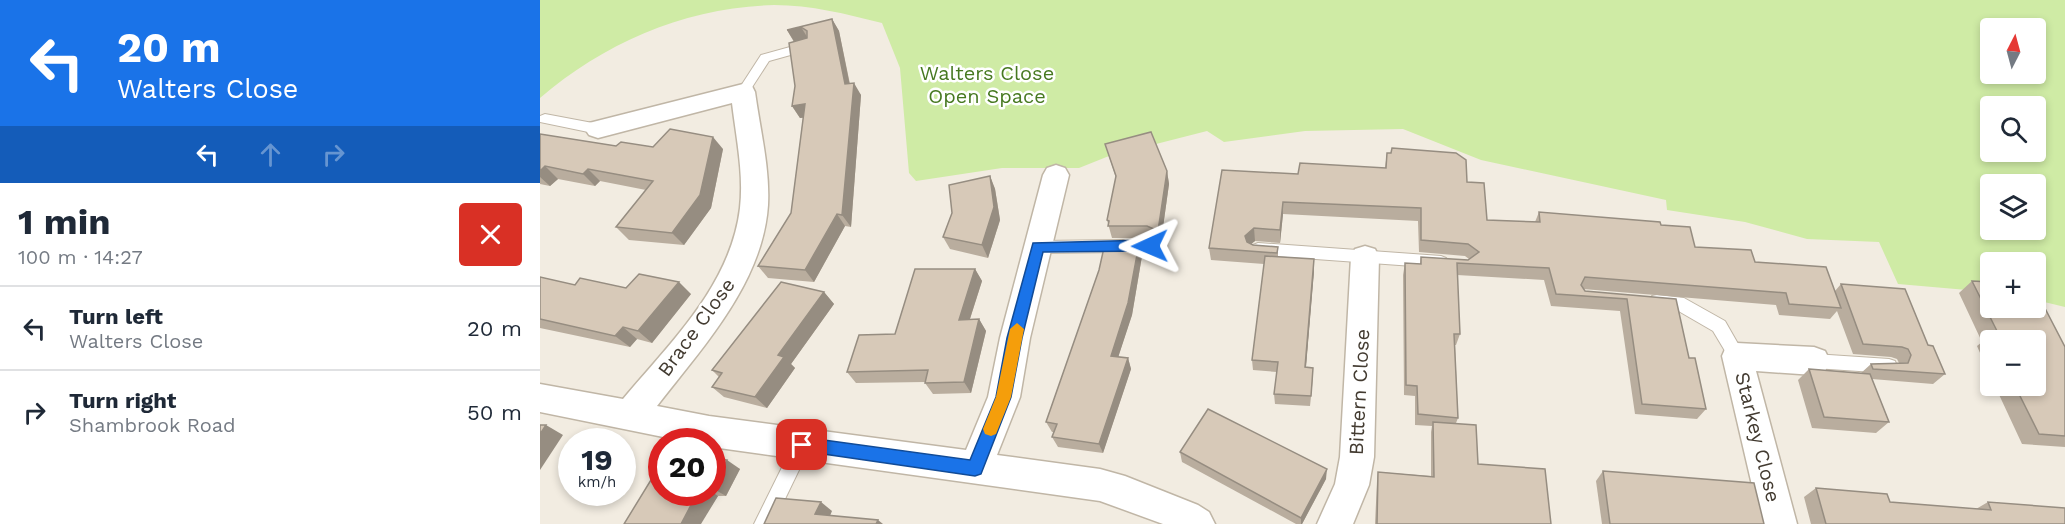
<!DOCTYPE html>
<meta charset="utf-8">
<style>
body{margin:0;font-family:"Work Sans",sans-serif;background:#f6f6f7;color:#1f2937;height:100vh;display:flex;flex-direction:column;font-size:22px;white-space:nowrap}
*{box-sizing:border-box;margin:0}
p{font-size:20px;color:#747a83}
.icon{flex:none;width:33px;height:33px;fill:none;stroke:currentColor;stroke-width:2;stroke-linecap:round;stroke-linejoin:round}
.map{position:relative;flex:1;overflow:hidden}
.side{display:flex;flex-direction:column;background:#fff;width:540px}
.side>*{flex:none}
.hud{background:#1a73e8;color:#fff;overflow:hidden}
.needle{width:39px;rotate:6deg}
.buttons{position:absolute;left:1440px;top:18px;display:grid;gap:12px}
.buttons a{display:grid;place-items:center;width:66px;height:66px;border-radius:6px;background:#fff;box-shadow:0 3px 9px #0003;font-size:30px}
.speed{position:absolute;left:18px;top:428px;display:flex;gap:12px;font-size:30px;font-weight:700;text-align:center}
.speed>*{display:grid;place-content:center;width:78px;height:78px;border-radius:50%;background:#fff;box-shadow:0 3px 9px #0003;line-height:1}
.speed small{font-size:15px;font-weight:400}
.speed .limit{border:9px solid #d22;background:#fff;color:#111}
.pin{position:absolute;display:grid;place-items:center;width:51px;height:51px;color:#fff;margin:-26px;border-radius:12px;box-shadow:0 3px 9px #0006}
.me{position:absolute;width:66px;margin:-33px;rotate:269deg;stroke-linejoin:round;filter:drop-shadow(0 0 4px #0008)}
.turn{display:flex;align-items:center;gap:21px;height:126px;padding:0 18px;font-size:27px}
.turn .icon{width:78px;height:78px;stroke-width:2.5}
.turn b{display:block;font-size:42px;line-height:51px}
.lanes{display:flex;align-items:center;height:57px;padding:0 18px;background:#0003;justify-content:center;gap:30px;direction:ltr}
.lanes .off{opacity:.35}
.round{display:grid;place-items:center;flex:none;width:63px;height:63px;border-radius:6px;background:#f6f6f7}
.headline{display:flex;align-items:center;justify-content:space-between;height:102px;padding:0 18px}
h1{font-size:36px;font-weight:700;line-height:45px}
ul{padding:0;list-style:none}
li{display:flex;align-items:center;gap:18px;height:84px;padding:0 18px;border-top:2px solid #e0e1e3}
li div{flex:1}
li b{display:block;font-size:22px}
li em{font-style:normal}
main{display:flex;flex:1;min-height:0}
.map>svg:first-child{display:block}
.green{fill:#cfeba5;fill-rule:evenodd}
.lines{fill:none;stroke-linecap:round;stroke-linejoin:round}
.lane-casing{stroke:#c0b6a6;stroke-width:2}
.street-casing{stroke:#c0b6a6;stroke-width:3}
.lane{fill:#fff;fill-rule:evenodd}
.street{fill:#fff;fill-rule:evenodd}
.wall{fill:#b9ad9e}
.shaded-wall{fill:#968d81}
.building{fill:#d7c9b8;stroke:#968d81;stroke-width:1.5}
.route{fill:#1a73e8;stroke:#114b97;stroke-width:1.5}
.slow{fill:#f59e0b}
.labels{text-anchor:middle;stroke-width:5;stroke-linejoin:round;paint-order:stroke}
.park-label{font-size:20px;fill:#477921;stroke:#fff}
.street-label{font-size:20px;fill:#433b31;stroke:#fff}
</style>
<main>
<section class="side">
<div class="hud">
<div class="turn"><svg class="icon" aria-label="left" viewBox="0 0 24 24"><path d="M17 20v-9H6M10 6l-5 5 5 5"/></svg><div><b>20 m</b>Walters Close</div></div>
<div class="lanes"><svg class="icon" aria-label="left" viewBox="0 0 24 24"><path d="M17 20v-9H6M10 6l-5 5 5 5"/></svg><svg class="icon off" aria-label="ahead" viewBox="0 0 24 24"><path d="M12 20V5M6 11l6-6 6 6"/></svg><svg class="icon off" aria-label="right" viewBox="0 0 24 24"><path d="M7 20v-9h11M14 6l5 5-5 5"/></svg></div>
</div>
<div class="headline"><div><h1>1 min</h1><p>100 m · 14:27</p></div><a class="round" style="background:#d93025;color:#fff"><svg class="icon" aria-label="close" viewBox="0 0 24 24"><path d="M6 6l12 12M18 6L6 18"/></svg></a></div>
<ul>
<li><svg class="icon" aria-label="left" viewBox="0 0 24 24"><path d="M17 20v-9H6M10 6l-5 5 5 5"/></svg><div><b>Turn left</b><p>Walters Close</p></div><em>20 m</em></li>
<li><svg class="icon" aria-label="right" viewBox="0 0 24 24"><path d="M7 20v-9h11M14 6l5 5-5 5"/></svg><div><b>Turn right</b><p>Shambrook Road</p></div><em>50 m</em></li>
</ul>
</section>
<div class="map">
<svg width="1525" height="524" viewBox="0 0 1525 524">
<rect width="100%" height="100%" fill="#f2ece1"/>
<path class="green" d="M 0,0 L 1525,0 L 1525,307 L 1496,300 L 1496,262 L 1450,262 L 1450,292 L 1358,284 L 1339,242 L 1267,239 L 1205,222 L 1127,210 L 1126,200 L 941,160 L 863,129 L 765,131 L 684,142 L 667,131 L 569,156 L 539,168 L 462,168 L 376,181 L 369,173 L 360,68 L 342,23 C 306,14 271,5 234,5 C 147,7 65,42 0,98 ZM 1450,28 L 1496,28 L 1496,74 L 1450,74 ZM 1450,106 L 1496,106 L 1496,152 L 1450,152 ZM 1450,184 L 1496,184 L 1496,230 L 1450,230 Z"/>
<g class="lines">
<defs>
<g id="lane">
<polygon points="268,42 272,43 272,49 229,61 207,95 199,95 197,92 221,55"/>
<polygon points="5,114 58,124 65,129 58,134 0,122 0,116"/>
<polygon points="583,240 588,242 590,246 588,250 583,252 498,253 493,251 491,247 493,243 498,241"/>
<polygon points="718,243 901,256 906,258 908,262 906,266 901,268 718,255 713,253 711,249 713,245"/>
<polygon points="1117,295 1144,298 1185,321 1205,356 1203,361 1197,363 1191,361 1173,331 1135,309 1112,306 1109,301 1112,296"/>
<polygon points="1274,354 1349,359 1355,361 1357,366 1355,371 1349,373 1274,368 1268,366 1266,361 1268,356"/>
<polygon points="262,437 268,439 271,445 233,524 214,524 256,439"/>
</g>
<g id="street">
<path d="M 203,84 L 212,86 L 215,92 C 220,129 230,168 228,205 C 223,283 162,348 117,406 L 169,416 L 426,450 L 448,397 L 460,338 L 503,175 L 507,168 L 516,165 L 525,168 L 529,175 L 490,338 L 480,397 L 457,455 L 560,469 L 585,476 L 658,505 L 669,512 L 675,524 L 623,524 L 560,501 L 172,447 L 172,441 L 143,441 L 0,412 L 0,384 L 83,399 C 130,343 191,285 200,208 C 204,173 196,137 192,103 L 58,138 L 49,135 L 45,129 L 49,123 Z"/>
<polygon points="825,246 835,249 839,257 834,457 829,485 813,524 777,524 795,484 800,457 811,257 815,249"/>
<polygon points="1197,343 1274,347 1285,351 1290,361 1285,371 1274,375 1216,371 1257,524 1221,524 1182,356 1186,347"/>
</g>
</defs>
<use href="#lane" class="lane-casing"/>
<use href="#street" class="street-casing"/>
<use href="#lane" class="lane"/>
<use href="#street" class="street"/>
</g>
<g class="wall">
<polygon points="292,19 299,31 310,84 321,95 311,227 305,226 274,282 228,278 218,266 251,213 263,118 260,118 252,106 255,86 254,42 247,30"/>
<polygon points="0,134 76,146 183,149 171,208 144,245 89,240 76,227 106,190 60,181 55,186 18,179 10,186 0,184"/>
<polygon points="565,144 627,171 629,184 619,256 602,256 592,315 578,357 588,358 591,369 563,453 518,447 512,437 514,432 512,432 506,422 559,270 565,243 607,242 612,239 610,238 572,238 567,220 576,178"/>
<polygon points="847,153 927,182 947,220 995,222 999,212 1121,225 1155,247 1215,262 1295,291 1301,284 1388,345 1405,374 1393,384 1332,379 1349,422 1336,433 1272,428 1258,380 1269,369 1321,373 1331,364 1359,363 1357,359 1351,357 1313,354 1297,311 1290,319 1239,315 1236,305 1043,289 1045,291 1136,299 1149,358 1166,409 1157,419 1095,414 1080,311 1011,306 1004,280 917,275 920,334 916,345 915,345 918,418 916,423 938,464 1011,524 835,524 837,481 838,472 891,476 891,432 892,426 875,425 875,396 864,395 863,275 865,263 880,264 881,257 928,260 929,259 925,256 879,252 878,221 743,214 740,243 715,241 711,244 713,245 738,247 738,257 774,271 766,367 773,378 770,406 735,404 734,394 737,372 713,370 712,360 724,264 671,260 669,248 758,174 845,168"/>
<polygon points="450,176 455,189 460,220 448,258 410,249 403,237"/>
<polygon points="435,269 442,281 430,319 439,319 446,331 431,393 393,394 385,383 385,382 316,383 307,372 355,334"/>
<polygon points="0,277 35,285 151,294 112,343 97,339 90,347 0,328"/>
<polygon points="1432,281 1525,347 1525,447 1482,444 1455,386 1496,386 1496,340 1450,340 1450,376 1437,346 1442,342 1419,293"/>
<polygon points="284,292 294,304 251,364 255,368 227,408 184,397 172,387 179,377 172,370"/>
<polygon points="640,452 786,479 762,524 756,524 642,462"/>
<polygon points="172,458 200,469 186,496 178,496 165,516 172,492"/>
<polygon points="1063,471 1224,524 1062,524 1056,481"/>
<polygon points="1276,488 1350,502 1436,509 1448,502 1525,524 1271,524 1264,497"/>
</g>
<g class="shaded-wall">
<polygon points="292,19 299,31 312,96 305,84"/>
<polygon points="261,27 269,40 255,43 247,30"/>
<polygon points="314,83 321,95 311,227 302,215"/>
<polygon points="265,104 273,116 260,118 252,106"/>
<polygon points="173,137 183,149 171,208 144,245 132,233"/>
<polygon points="5,166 18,179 10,186 0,177 0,171"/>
<polygon points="48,169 60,181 55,186 43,174"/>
<polygon points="627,171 629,184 619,256 616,244"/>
<polygon points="450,176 455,189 460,220 448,258 442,245"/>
<polygon points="743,202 743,214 740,243 740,230"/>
<polygon points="297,214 305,226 274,282 265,270"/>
<polygon points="714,228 715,241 706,248 705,236"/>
<polygon points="599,244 602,256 592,315 575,367 571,356"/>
<polygon points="774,259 774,271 765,378 765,367"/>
<polygon points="435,269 442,281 426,331 419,320"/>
<polygon points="139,282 151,294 112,343 98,331"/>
<polygon points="284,292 294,304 251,364 255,368 227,408 215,397 238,355"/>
<polygon points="439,319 446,331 431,393 424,382"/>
<polygon points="83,327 97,339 90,347 75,336"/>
<polygon points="588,358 591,369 563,453 559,444"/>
<polygon points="6,425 23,435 0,470 0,434"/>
<polygon points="187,460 200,469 186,496 172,488 172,486"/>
<polygon points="787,469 786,479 762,524 761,524 761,518"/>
<polygon points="160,492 172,492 178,496 161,524 141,524 150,507"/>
<polygon points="281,502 292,511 287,523 275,514"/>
<polygon points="338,520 343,524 336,524"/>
</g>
<g class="building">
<polygon points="292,19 305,84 314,83 302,215 297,214 265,270 218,266 251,213 265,104 252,106 255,86 249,43 267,38 267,31 261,27 247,30"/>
<polygon points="130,129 173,137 160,195 132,233 76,227 113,181 48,169 43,174 5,166 0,171 0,134 76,146 81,142 113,147"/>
<polygon points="611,132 627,171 616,244 599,244 588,303 571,356 588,358 559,444 512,437 517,424 506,422 559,270 565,243 607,242 616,235 614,229 607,226 568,226 569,221 567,220 576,176 565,144"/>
<polygon points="852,148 916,153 926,160 927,182 944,183 947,220 1000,222 999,212 1120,222 1121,225 1150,227 1155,247 1211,250 1215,262 1286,267 1301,308 1249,304 1246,293 1045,277 1041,285 1045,291 1136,299 1149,358 1155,358 1166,409 1102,404 1087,299 1016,294 1009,268 917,263 920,334 914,334 918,418 878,414 877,386 866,385 865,263 881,264 881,257 928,260 939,252 928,244 881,240 881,208 743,202 740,230 714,228 705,236 707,242 713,245 738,247 737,253 669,248 682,170 758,174 760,163 846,168 847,153 851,153"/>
<polygon points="450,176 454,207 442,245 403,237 412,213 409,185"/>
<polygon points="725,256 774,259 765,367 773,368 771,396 734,394 738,362 712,360"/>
<polygon points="375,269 435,269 419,320 439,319 424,382 385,383 388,370 307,372 319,335 355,334"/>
<polygon points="99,274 139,282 98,331 83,327 75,336 0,319 0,277 35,285 40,278 86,288"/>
<polygon points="1432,281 1450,282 1450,308 1496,308 1496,291 1525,347 1525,436 1499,434 1475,386 1496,386 1496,340 1454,340 1451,335 1459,335"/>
<polygon points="241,282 284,292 238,355 244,357 215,397 172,387 182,373 172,370"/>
<polygon points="1301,284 1365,289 1388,345 1393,346 1405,374 1333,369 1331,364 1368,363 1371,355 1368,349 1362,347 1323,344"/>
<polygon points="1269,369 1330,374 1349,422 1284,417"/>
<polygon points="668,409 787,469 761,518 640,452"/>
<polygon points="893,422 936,425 938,464 1005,469 1011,524 837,524 838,472 894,477"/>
<polygon points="0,425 6,425 0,434"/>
<polygon points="172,458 187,460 172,486"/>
<polygon points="122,462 122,492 160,492 150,507 141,524 84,524"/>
<polygon points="1063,471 1214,483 1224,524 1070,524"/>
<polygon points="1276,488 1347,494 1350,502 1451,510 1448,502 1525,508 1525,524 1286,524"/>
<polygon points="236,498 281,502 275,514 338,520 336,524 224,524"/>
</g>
<polygon class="route" points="610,240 617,246 610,251 503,252 482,338 471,397 441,474 435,476 256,450 254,445 256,439 262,437 430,460 456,397 467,338 493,243"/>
<polygon class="slow" points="477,323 484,329 471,397 456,434 451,436 445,434 443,429 456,397 470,329"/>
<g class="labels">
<g class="park-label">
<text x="447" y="80">Walters Close<tspan x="447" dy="23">Open Space</tspan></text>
</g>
<g class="street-label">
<text transform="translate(156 327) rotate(-54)" y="7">Brace Close</text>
<text transform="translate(819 392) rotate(-87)" y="7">Bittern Close</text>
<text transform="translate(1218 437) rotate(76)" y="7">Starkey Close</text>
</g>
</g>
</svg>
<div class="buttons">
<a><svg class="needle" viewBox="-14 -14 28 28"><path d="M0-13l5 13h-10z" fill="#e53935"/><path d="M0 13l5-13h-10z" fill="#747a83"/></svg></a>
<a><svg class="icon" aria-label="search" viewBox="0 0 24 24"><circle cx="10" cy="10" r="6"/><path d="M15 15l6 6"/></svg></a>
<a><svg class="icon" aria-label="layers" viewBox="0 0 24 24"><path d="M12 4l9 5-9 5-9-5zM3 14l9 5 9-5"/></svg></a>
<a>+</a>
<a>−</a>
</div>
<div class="speed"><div>19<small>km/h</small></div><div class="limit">20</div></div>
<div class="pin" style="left:262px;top:445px;background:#d93025"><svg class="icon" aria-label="arrive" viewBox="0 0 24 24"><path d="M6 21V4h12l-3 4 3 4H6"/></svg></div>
<svg class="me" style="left:610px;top:246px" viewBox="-20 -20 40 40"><path d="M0-17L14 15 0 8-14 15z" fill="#1a73e8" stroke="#fff" stroke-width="4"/></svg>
</div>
</main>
